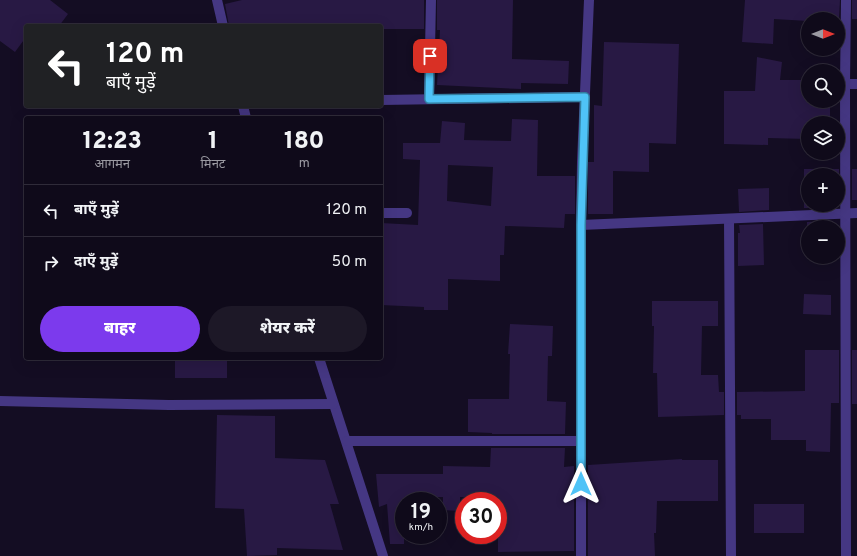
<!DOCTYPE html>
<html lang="hi">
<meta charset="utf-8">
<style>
body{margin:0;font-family:Overpass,"Noto Sans Devanagari",sans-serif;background:#1d1827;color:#f1f3f6;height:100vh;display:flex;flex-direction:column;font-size:15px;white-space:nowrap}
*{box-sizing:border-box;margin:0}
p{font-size:13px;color:#9b9aa2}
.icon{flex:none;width:22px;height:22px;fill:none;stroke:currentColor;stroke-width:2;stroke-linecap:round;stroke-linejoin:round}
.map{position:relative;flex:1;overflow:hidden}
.drawer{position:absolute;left:24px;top:116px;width:359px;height:244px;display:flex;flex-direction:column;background:#0f0a1a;border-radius:4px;box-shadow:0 4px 16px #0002,0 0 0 1px #2f2b39}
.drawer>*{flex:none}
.guide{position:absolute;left:24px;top:24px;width:359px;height:84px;border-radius:4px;box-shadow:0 4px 16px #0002,0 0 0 1px #2f2b39;background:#202124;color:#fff;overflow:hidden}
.needle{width:26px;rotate:90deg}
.buttons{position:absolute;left:801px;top:12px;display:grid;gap:8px}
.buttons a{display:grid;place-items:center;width:44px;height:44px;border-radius:50%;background:#0f0a1a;box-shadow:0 4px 16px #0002,0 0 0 1px #2f2b39;font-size:20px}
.speed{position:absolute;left:395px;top:492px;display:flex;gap:8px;font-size:20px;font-weight:700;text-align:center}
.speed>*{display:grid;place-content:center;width:52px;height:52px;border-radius:50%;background:#0f0a1a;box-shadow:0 4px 16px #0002,0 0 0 1px #2f2b39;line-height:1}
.speed small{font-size:10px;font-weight:400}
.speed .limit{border:6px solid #d22;background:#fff;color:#111}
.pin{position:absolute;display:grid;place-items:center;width:34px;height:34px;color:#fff;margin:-17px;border-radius:8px;box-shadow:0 2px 6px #0006}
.me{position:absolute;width:44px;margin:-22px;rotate:0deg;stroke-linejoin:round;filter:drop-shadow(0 0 3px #0008)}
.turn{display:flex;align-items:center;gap:14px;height:84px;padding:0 16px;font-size:18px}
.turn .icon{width:52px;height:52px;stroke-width:2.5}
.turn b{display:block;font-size:28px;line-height:34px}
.eta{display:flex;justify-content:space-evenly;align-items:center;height:68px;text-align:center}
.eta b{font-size:24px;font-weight:800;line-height:28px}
.primary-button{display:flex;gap:8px;margin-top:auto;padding:8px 16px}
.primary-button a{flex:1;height:46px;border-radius:24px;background:#7c3aed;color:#fff;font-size:16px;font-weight:800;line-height:46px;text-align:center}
.primary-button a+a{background:#1d1827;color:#f1f3f6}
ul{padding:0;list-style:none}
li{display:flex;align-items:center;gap:12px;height:52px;padding:0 16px;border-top:1px solid #2f2b39}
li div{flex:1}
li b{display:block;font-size:15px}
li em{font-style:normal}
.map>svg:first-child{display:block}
.building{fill:#281944;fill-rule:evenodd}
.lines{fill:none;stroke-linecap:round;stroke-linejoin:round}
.minor{stroke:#453783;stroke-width:10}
.route-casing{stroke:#337fa1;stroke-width:10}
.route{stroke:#4fc3f7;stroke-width:7}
</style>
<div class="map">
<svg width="857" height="556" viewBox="0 0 857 556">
<rect width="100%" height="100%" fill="#140d23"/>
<g class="building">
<polygon points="0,0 50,0 68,14 59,26 26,26 26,37 15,52 0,41"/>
<polygon points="242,0 424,0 424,29 381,29 380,25 229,26 225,4"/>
<polygon points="437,0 513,0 512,59 569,61 568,84 521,83 521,89 437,85 440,30 437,30"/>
<polygon points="745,0 840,0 839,19 808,19 808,21 774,19 773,44 742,42"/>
<rect x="852" y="0" width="5" height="19"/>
<polygon points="604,42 679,44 676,144 649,143 649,172 613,171 613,214 588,214 588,162 594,162 594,105 602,106"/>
<polygon points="757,57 782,62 780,80 808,80 808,103 830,104 830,123 808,123 808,139 768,138 768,145 724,144 724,91 755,91"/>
<path d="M 512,119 L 538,120 L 537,176 L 575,176 L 575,214 L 565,214 L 564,228 L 505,226 L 504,255 L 500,255 L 500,281 L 448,279 L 448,310 L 424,310 L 424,307 L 381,305 L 381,223 L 418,225 L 420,160 L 403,159 L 403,143 L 440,143 L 442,121 L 465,123 L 464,140 L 511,141 ZM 448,165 L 493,167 L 491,206 L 447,201 Z"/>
<polygon points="804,169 839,169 839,200 838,175 808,175 808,205 834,205 834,208 804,208"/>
<rect x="852" y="169" width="5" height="31"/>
<polygon points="769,188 769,210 739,212 738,189"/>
<polygon points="833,221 833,227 807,227 807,222"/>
<polygon points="763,224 764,265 738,266 738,233 740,233 739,225"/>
<polygon points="804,294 831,295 831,315 803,314"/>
<polygon points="652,301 718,301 718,326 702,326 701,375 718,375 719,392 724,392 724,415 658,417 657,373 653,373 654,326 652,326"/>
<polygon points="510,324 553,326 552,356 548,356 547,401 566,402 565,434 492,434 492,433 468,432 468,399 509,399 510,354 508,354"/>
<polygon points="805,350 839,350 839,403 831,403 830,452 806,451 806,440 771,440 771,419 741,419 741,415 737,415 737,392 805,391"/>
<rect x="852" y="350" width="5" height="54"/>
<rect x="175" y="358" width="52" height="20"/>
<polygon points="217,415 275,416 275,458 325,460 339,504 330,504 343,550 277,548 277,555 247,556 244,509 215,508"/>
<polygon points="491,448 565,448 564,467 574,466 574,551 498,552 498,498 460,497 460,511 443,510 443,497 404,497 404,544 390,544 387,504 379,507 376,474 443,474 443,466 490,467"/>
<polygon points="682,459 682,460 718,460 718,501 657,501 656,533 654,533 655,556 588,556 588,465"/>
<rect x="754" y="504" width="50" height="29"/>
</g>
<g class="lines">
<g class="minor">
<polyline points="217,0 223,26"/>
<polyline points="845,84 857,84"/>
<polyline points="429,99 431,0"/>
<polyline points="381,100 585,97"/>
<polyline points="243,106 246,118"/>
<polyline points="381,213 407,213"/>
<polyline points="729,219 731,556"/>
<polyline points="581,225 857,213"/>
<polyline points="319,358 383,556"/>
<polyline points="0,401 169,405 333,404"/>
<polyline points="347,441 581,441"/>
<polyline points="581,556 581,225 582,162 589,0"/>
<polyline points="846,556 845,84 846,0"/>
</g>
</g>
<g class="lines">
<defs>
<polyline id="route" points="430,56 429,99 585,97 581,225 581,484"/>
</defs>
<use href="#route" class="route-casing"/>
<use href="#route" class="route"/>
</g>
</svg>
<div class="buttons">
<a><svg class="needle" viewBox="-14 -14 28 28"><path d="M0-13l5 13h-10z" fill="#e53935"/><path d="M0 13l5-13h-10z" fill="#9b9aa2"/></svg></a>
<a><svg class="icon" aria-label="search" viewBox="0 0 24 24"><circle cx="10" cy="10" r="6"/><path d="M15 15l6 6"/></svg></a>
<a><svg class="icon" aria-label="layers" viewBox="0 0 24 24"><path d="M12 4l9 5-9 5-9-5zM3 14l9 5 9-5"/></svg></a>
<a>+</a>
<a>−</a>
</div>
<div class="speed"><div>19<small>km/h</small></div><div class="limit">30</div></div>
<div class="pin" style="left:430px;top:56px;background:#d93025"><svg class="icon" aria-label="arrive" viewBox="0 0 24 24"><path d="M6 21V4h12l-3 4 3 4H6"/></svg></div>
<svg class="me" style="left:581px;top:484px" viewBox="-20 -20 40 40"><path d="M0-17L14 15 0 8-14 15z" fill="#4fc3f7" stroke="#fff" stroke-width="4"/></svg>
<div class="guide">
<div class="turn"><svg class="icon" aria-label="left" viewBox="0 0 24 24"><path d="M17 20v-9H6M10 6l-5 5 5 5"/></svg><div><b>120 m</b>बाएँ मुड़ें</div></div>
</div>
<section class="drawer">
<div class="eta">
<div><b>12:23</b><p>आगमन</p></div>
<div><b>1</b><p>मिनट</p></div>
<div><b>180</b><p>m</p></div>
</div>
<ul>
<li><svg class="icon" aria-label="left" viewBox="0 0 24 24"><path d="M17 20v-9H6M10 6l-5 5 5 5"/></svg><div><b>बाएँ मुड़ें</b></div><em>120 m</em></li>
<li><svg class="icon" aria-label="right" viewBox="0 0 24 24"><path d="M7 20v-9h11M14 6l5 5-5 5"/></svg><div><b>दाएँ मुड़ें</b></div><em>50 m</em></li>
</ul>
<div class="primary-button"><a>बाहर</a><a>शेयर करें</a></div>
</section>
</div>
